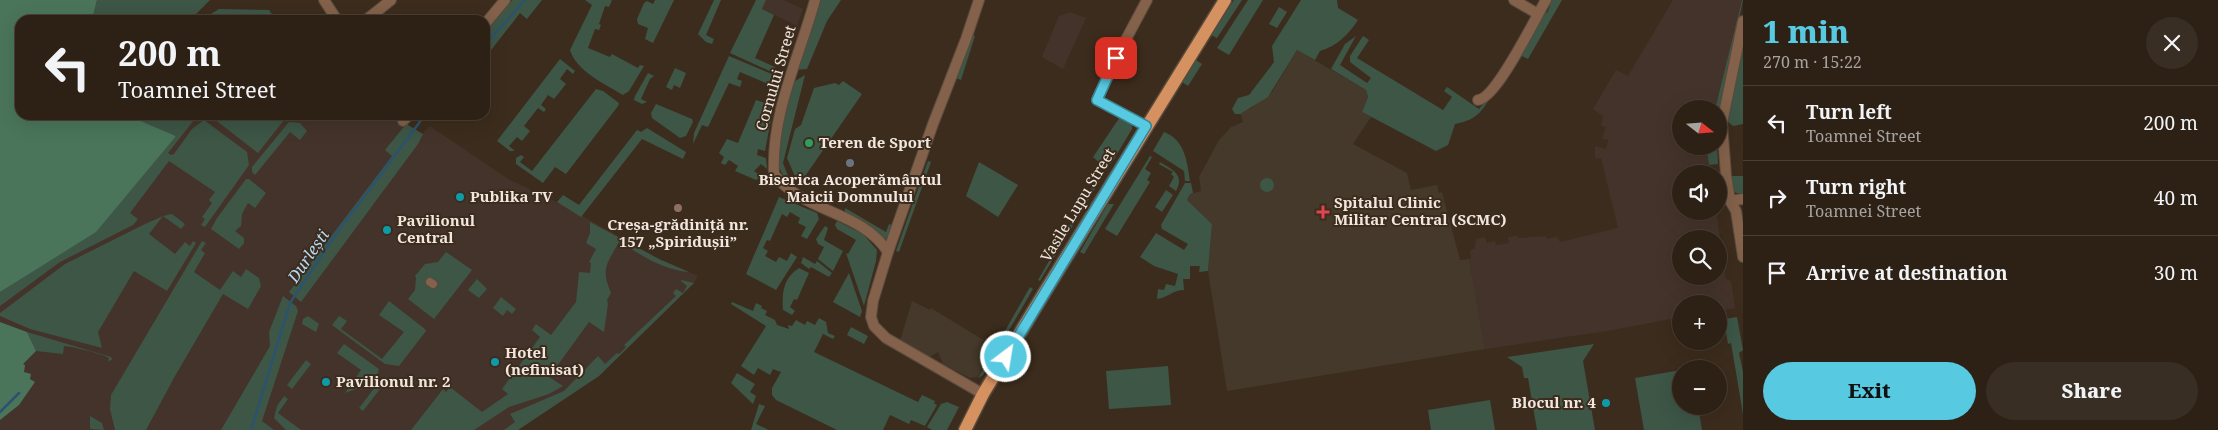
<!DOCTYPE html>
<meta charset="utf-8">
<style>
body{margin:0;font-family:"Noto Serif",serif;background:#392e23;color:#f1f3f6;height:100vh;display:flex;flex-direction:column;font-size:19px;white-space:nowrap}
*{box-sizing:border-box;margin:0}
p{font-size:16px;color:#a7a3a1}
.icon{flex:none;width:28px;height:28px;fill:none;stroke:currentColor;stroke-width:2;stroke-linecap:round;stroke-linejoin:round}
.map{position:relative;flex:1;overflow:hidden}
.panel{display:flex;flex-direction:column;background:#2d2116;width:475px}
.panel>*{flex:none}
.guide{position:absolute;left:15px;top:15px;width:475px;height:105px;border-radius:15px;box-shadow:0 5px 20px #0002,0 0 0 1px #483e35;background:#2d2116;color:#f1f3f6;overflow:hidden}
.needle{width:32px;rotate:107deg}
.buttons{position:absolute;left:1672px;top:100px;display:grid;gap:10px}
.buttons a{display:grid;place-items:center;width:55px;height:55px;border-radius:50%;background:#2d2116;box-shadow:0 5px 20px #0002,0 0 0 1px #483e35;font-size:25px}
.pin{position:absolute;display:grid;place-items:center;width:42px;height:42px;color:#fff;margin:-21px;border-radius:10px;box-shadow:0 2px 8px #0006}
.me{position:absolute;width:55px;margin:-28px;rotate:31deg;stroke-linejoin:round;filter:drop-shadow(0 0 4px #0008)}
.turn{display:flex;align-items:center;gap:18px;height:105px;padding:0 20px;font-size:22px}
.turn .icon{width:65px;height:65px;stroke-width:2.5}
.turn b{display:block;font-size:35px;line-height:42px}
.round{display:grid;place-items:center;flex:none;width:52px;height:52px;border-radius:26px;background:#392e23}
.summary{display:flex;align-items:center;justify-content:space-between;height:85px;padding:0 20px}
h1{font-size:30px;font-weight:800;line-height:38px;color:#57c9e1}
.primary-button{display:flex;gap:10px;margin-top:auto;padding:10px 20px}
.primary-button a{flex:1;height:58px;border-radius:30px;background:#57c9e1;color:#111;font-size:20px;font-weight:800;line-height:58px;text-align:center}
.primary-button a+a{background:#392e23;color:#f1f3f6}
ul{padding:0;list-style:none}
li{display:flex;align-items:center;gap:15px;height:75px;padding:0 20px;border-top:1px solid #483e35}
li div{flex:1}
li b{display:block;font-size:19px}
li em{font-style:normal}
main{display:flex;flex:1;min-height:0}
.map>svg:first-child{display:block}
.commercial{fill:#44332a;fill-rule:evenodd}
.medical{fill:#44392a}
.green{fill:#3d5646}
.forest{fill:#4a755b}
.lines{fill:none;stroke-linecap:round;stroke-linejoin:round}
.stream{stroke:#2b536e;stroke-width:2.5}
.pedestrian-casing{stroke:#594a3c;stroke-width:10}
.minor-casing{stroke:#594a3c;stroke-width:12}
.primary-casing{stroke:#594a3c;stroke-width:15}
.pedestrian{stroke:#83614a;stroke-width:8}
.minor{stroke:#83614a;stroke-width:10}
.primary{stroke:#d59160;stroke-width:12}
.route-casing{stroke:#398392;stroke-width:12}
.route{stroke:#57c9e1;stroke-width:9}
.leisure-dot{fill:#2e9e5b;stroke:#3c2c1d;stroke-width:2}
.worship-dot{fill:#6b7280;stroke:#3c2c1d;stroke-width:2}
.culture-dot{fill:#0f9aa8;stroke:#3c2c1d;stroke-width:2}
.education-dot{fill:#8d6e63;stroke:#3c2c1d;stroke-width:2}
.health-dot{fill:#e0444e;stroke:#3c2c1d;stroke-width:2}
.labels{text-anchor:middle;stroke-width:4;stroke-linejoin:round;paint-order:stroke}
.street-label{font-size:15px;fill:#f2e7de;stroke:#3c2c1d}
.poi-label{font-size:15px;font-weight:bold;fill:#f2e7de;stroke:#3c2c1d;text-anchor:start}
.water-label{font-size:16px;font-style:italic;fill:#b5dbf7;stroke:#3c2c1d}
</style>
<main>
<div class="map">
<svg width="1743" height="430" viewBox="0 0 1743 430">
<rect width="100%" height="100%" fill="#3c2c1d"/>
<g class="commercial">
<polygon points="766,0 784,0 803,9 797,26 762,9"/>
<path d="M 1673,0 L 1742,0 L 1715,109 L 1681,109 L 1681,146 L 1706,146 L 1710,174 L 1681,174 L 1681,211 L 1716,211 L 1726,279 L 1731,281 L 1735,308 L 1719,311 L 1719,304 L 1681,304 L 1681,317 L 1613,330 L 1485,349 L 1469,259 L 1471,259 L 1470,250 L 1475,248 L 1476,239 L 1485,237 L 1487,243 L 1495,241 L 1496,245 L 1509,243 L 1508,237 L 1518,236 L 1518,238 L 1546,236 L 1547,239 L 1555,237 L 1558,238 L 1560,242 L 1618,228 L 1601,158 L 1596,159 L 1595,156 L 1595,146 L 1606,149 L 1608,140 L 1602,139 L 1606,127 L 1601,126 L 1603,116 L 1593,109 L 1616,70 L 1628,76 ZM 1681,239 L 1719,239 L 1719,276 L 1681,276 Z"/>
<polygon points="1070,12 1086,18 1063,69 1042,57 1059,16"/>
<polygon points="127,115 394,115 422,134 430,126 508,179 563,205 659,259 698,276 694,283 599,376 518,430 0,430 0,395 27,332 0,322 0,292 32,271 176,136"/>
</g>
<g class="medical">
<polygon points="1297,50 1366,90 1368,97 1362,112 1371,117 1353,144 1407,173 1411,190 1437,185 1439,193 1442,192 1460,260 1469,259 1485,349 1227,391 1208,271 1212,224 1187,200 1190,194 1201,191 1199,177 1219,140 1231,127 1243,122 1240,113 1251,108 1272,92"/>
<polygon points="912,301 930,310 931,308 995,347 977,377 970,378 943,364 938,352 930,357 900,341"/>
</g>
<g class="green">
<polygon points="97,0 210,0 190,20 92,20"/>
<polygon points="512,0 542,0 527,19 520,13 485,58 485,33"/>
<path d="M 585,0 L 612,0 L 609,7 L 605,6 L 599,24 L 601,25 L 599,30 L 595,29 L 588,48 L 610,57 L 612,54 L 638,68 L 640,65 L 644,66 L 629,91 L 623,95 C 605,84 576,71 570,50 L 592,5 Z"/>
<polygon points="655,0 674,0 653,43 645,39 648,28 638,24 637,19 644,3 647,1 653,4"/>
<polygon points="714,0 721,0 706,35 714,39 712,44 706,42 698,34"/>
<polygon points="756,0 766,0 762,9 774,15 755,58 775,67 774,73 730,53"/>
<polygon points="821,0 841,0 827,21 807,69 795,70"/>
<polygon points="1234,0 1242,0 1217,38 1211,35"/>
<polygon points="1248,0 1263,0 1229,55 1217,48"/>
<path d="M 1301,0 L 1337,0 L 1338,8 L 1358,20 C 1348,35 1337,46 1320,51 L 1315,60 L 1297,50 L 1268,97 L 1240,114 L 1235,114 L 1232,109 L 1238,98 L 1249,95 L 1274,62 L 1272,46 Z"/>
<polygon points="1551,0 1562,0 1528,59 1522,56 1501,89 1544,11 1547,13 1550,6 1549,5"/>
<polygon points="1742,0 1743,0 1719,111 1719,109 1715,109"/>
<polygon points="1279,7 1287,12 1277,28 1269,24"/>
<polygon points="219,9 269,10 276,20 231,18 201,20"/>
<polygon points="972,35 975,36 961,80 956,78"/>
<path d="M 1356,36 L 1340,65 L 1367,83 L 1371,78 L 1350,62 L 1350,56 L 1363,36 L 1369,40 L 1357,58 L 1443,110 L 1452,97 L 1444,91 L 1447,87 L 1479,109 L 1495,90 C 1482,110 1480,119 1455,124 L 1448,145 L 1436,151 L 1362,112 L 1368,97 L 1366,90 L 1331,69 L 1345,44 Z"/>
<polygon points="1743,39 1743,124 1733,126 1726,120"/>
<polygon points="729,56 774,75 774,76 772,76 768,84 740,72 737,79 742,81 740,87 729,83 708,127 702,125 693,144 694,133"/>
<polygon points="560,59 575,71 573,74 567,69 560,79 566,84 554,99 548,95 541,105 546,109 544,112 538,108 524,126 530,131 522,141 517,137 509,146 515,151 510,151 497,141"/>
<polygon points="1196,60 1202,64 1188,86 1182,82"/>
<polygon points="675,68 686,73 680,88 674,85 672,90 666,87"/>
<polygon points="648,73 654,76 650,79 641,99 647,102 642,104 634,100 635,96"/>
<polygon points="805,75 783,163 790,181 787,182 777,164 776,150 792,83"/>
<polygon points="843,81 862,94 801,182 797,181 787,158 795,129 801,125 814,88 835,83 839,85"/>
<polygon points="596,89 603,91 619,103 618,106 566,174 555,167 543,183 516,164 516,158 521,155 524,157 520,162 532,171"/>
<polygon points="756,100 769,104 773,109 765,151 758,149 757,155 766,158 767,169 761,164 754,171 761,176 756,180 735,171 738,166 729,160 725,165 721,163 724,157 719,153 727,139 738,143"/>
<polygon points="656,104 692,119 693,122 686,136 680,138 652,118 651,113"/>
<polygon points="127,115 198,115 168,153 171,155 174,154 192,129 204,120 247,152 249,165 205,227 201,225 205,219 202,217 212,203 209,200 215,192 169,161 130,213 138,219 133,225 60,262 0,306 0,292 32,271 176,136"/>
<polygon points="209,115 288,115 258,153"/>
<polygon points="1120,117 1132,124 1132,129 1111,164 1101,164 1093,157"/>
<polygon points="289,122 300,123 307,131 300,140 290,132 255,175 252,172 252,167"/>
<polygon points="406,124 423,134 418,144 301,302 289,292 392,156 385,150"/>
<polygon points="647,128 686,152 683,159 642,139 581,217 557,202 563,195 579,205 637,130 641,132"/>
<path d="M 1164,132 C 1185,140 1187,161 1190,181 L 1185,181 L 1184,171 L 1153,151 Z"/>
<polygon points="1706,146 1717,146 1718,164 1709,165"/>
<polygon points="1150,156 1152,157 1145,169 1151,173 1147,180 1150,182 1117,236 1105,229"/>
<polygon points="928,161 931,162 899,252 896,251"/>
<polygon points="979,162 1018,185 998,217 966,196"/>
<path d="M 1160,162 C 1173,170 1185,175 1176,191 L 1169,186 L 1174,177 L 1171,174 L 1173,172 L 1159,164 Z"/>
<polygon points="1099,175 1102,177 1040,281 1038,280"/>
<polygon points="1729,176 1743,176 1743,194 1736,193 1732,190"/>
<circle cx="1267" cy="185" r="7"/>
<polygon points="246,179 249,179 266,193 255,208 248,203 242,214 241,226 235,231 244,238 244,243 239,249 211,229 217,218"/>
<path d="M 1185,183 L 1191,183 L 1193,193 L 1190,194 L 1187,200 L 1212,224 L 1208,271 L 1199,272 L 1200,266 L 1190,266 L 1190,279 L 1183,279 L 1184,290 C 1173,290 1167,298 1157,299 L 1158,289 L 1164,290 L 1166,284 L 1175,286 L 1178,274 L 1154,266 L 1140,257 L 1156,233 L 1184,250 L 1188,244 L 1162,229 L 1161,225 Z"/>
<polygon points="1166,190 1173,195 1162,212 1155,207"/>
<polygon points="779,197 817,213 819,219 807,239 801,236 806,227 798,223 800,218 790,212 787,217 782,214 770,241 767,240 763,248 768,251 765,256 776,262 779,257 787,261 791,253 797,257 776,290 746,274"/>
<polygon points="1108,204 1114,204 1084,254 1080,252"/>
<polygon points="845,208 886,232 889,224 894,226 888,238 885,239 864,221 845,212"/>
<polygon points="172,214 185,224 181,229 163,216 149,234 175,254 185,242 190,246 193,241 196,243 167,291 134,271 98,332 102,348 30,329 0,316 0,313 65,264 143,225 163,216"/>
<polygon points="837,221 863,234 877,250 876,261 864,306 846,253 848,254 856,240 837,229 835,225"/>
<path d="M 590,222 L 659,259 L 689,272 C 662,270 642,255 619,242 C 606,265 601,269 611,293 L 607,300 L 608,304 L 604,332 L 589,322 L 549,377 L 563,386 L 549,394 L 509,407 L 474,430 L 411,430 L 443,389 L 446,392 L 450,387 L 482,412 L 508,394 L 502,389 L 540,337 L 532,330 L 536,324 L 551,335 L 576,302 L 579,272 L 590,273 L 591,263 L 589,262 L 596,249 L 586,243 L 590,233 Z"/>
<polygon points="825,226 828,228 824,240 843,251 833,271 818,259 824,247 818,244 816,239"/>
<polygon points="202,241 206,243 201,250 205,253 194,272 220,290 233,271 241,277 246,269 259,278 261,286 248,309 223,294 175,376 146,430 115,430 110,409 111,395"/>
<polygon points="446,252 472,270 434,319 408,299 415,290 416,278 415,276 425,264 438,262"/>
<polygon points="803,257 815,264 817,261 832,273 829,277 811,267 809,269 801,263"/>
<path d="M 799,268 L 809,273 L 797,300 L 794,299 L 790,307 L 795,311 L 792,315 L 783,310 C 782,293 783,278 799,268 Z"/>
<polygon points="849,273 862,311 860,317 833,302"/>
<polygon points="477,279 487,289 479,298 468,290"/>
<polygon points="681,280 694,283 599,376 518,430 504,430 515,422 510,414 564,391 598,356 605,364 617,353 619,354 626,347 624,345 676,296 673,293 676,289 683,293 687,286 681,281"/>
<polygon points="1030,287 1033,289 983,375 978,378"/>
<polygon points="283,296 296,306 298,311 262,421 274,430 221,430 270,346 269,332"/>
<polygon points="501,297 516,309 512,314 507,310 503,316 493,308"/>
<polygon points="389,301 425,329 426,331 399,366 385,364 332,325 339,316 347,321 341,329 382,359 404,332 379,315"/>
<polygon points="732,302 753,311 756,303 762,306 761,308 767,311 765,315 775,320 777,325 789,329 788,325 792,326 796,320 805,325 807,321 815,325 819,318 826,322 828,333 835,336 833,339 823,334 814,352 918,402 922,395 935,401 934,403 937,405 925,426 911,420 909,424 890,415 883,430 837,430 776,400 772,395 772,388 781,372 773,369 770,375 758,368 754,375 741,366 766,326 731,304"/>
<polygon points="308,316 319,324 316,332 302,324 303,319"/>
<polygon points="1737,317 1743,350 1739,353 1743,372 1743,414 1731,343 1728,344 1726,332 1719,328 1719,320"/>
<polygon points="851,327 868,336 864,344 847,335"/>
<path d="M 27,332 L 111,357 L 112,360 L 108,361 L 109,358 C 99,353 75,347 64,346 L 63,354 L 36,351 Z"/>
<polygon points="344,344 379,369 378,373 356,389 345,393 361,370 337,353"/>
<polygon points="1594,344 1583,361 1595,430 1537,430 1528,378 1524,378 1522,367 1507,357"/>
<polygon points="306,360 311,364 292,389 287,385"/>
<polygon points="1168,366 1171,405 1109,409 1106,371"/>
<polygon points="1681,370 1681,406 1698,406 1702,430 1644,430 1635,378"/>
<polygon points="737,373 755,384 750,392 756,396 753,404 731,383"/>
<polygon points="382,378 380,389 363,411 359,408"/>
<polygon points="284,396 288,399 278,413 301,430 286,430 274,418 277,406"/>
<polygon points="1490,400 1495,430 1431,430 1428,410"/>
<polygon points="947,402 959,407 947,430 932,430 927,427 941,404"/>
<polygon points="759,404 765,406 756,424 769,430 751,430"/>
<polygon points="90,416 102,423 104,430 90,429"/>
</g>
<g class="forest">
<polygon points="0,0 97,0 92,20 20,20 20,115 127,115 176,136 96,232 0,292"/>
<polygon points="0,322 27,332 36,351 23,364 25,365 24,372 31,374 30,379 35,382 19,405 0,420"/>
</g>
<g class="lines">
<g class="stream">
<polyline points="485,45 525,0"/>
<polyline points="0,412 19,393"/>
<polyline points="251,430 290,303 333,238 425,115"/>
</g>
<defs>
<polyline id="pedestrian" points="430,282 433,284"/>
<g id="minor">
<polyline points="324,0 337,20"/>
<path d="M 815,0 C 799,58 771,113 774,174 C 803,213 861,210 888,252"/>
<polyline points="979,0 966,39 933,124 888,252 873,301 871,317 874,326 886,338 983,394"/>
<polyline points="1514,0 1538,14"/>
<polyline points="366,20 391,0"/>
<polyline points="1743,21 1722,123 1726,175 1730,201 1736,211 1743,257"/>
<polyline points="485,24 505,0"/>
<path d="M 1478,100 C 1497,98 1535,18 1546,0"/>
<polyline points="403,121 409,115"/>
<polyline points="1146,126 1097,100 1116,58 1147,0"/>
<polyline points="1730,201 1743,199"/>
</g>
<polyline id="primary" points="965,430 983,394 1046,290 1225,0"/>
</defs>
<use href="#pedestrian" class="pedestrian-casing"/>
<use href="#minor" class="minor-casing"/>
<use href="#primary" class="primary-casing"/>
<use href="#pedestrian" class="pedestrian"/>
<use href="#minor" class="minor"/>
<use href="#primary" class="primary"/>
</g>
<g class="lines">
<defs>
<polyline id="route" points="1006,357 1146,126 1097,100 1116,58"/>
</defs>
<use href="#route" class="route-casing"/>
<use href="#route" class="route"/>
</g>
<circle class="leisure-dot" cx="809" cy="143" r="5"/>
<circle class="worship-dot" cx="850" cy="163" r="5"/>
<g class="culture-dot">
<circle cx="460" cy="197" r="5"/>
<circle cx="387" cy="230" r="5"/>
<circle cx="495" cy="362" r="5"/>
<circle cx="326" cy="382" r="5"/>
<circle cx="1606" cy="403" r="5"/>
</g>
<circle class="education-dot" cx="678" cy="208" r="5"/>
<path class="health-dot" d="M1320.5 204.5h5v5h5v5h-5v5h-5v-5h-5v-5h5z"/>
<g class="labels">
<g class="street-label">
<text transform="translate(776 78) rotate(-74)" y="5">Cornului Street</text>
<text transform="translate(1078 205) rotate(-59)" y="5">Vasile Lupu Street</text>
</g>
<g class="poi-label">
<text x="819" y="148">Teren de Sport</text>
<text x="850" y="185" text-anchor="middle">Biserica Acoperământul<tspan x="850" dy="17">Maicii Domnului</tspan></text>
<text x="470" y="202">Publika TV</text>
<text x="1334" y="208">Spitalul Clinic<tspan x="1334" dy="17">Militar Central (SCMC)</tspan></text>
<text x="397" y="226">Pavilionul<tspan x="397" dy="17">Central</tspan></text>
<text x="678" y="230" text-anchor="middle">Creșa-grădiniță nr.<tspan x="678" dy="17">157 „Spiridușii”</tspan></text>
<text x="505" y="358">Hotel<tspan x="505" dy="17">(nefinisat)</tspan></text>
<text x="336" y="387">Pavilionul nr. 2</text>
<text x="1596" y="408" text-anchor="end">Blocul nr. 4</text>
</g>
<g class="water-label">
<text transform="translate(308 256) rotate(-56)" y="6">Durlești</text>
</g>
</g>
</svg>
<div class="buttons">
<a><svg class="needle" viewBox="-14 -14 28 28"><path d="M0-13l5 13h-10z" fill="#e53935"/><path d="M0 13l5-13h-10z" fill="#a7a3a1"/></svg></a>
<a><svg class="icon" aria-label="sound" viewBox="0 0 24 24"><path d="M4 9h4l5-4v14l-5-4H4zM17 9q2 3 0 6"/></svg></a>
<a><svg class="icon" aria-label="search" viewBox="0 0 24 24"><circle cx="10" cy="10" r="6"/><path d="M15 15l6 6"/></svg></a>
<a>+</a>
<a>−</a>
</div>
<div class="pin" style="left:1116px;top:58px;background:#d93025"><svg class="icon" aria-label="arrive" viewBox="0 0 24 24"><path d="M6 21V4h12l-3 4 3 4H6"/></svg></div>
<svg class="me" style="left:1006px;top:357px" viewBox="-20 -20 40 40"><circle r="17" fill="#57c9e1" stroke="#fff" stroke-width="3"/><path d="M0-11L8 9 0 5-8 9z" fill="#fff"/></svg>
<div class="guide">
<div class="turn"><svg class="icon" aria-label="left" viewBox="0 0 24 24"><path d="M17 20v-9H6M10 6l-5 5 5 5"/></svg><div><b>200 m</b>Toamnei Street</div></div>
</div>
</div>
<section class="panel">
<div class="summary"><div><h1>1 min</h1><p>270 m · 15:22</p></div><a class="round"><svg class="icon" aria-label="close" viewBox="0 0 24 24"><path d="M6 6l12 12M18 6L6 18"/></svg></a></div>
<ul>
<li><svg class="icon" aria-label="left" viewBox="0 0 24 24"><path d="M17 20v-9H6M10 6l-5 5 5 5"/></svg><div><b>Turn left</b><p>Toamnei Street</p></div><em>200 m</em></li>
<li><svg class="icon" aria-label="right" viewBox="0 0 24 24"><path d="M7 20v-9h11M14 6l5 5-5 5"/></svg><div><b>Turn right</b><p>Toamnei Street</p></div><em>40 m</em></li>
<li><svg class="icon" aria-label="arrive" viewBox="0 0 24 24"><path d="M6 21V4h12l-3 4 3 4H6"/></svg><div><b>Arrive at destination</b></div><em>30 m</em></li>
</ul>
<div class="primary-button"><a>Exit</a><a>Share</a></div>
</section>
</main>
